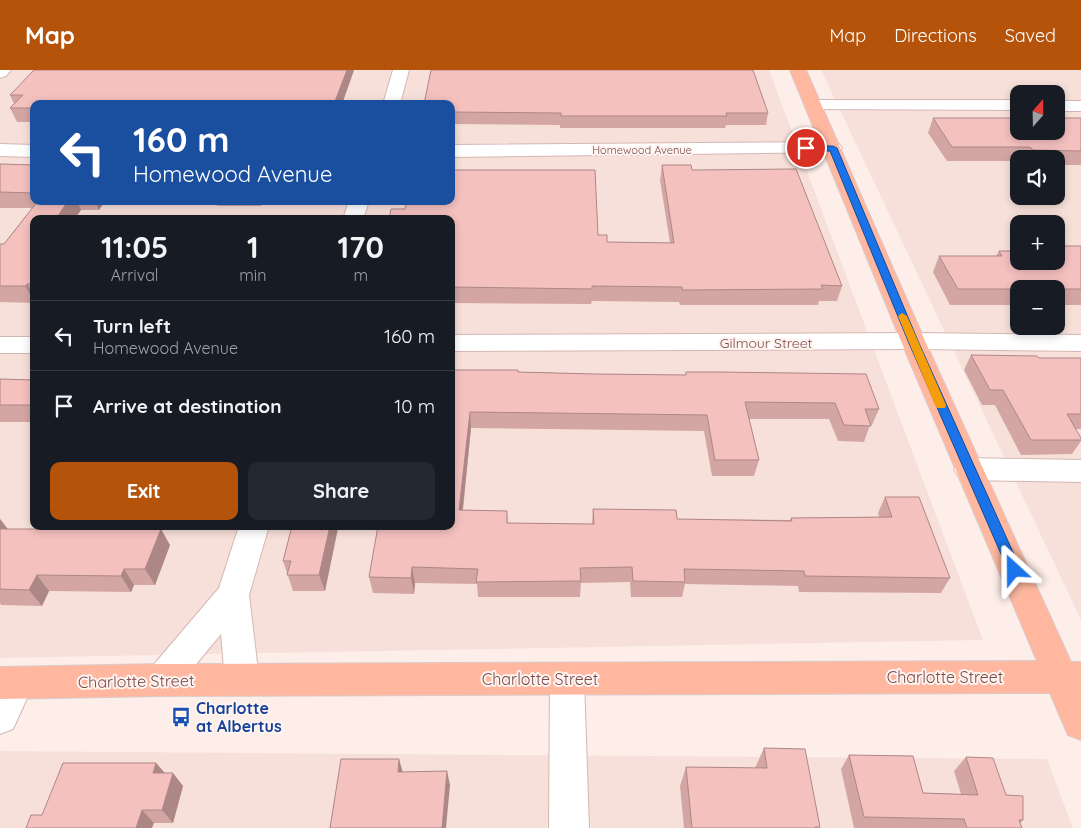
<!DOCTYPE html>
<meta charset="utf-8">
<style>
body{margin:0;font-family:Quicksand,sans-serif;background:#242831;color:#f1f3f6;height:100vh;display:flex;flex-direction:column;font-size:19px;white-space:nowrap}
*{box-sizing:border-box;margin:0}
p{font-size:16px;color:#9ea1a6}
.icon{flex:none;width:28px;height:28px;fill:none;stroke:currentColor;stroke-width:2;stroke-linecap:round;stroke-linejoin:round}
.map{position:relative;flex:1;overflow:hidden}
.sheet{position:absolute;left:30px;top:145px;width:425px;height:315px;display:flex;flex-direction:column;background:#171b24;border-radius:10px;box-shadow:0 2px 8px #0003}
.sheet>*{flex:none}
.top-card{position:absolute;left:30px;top:30px;width:425px;height:105px;border-radius:10px;box-shadow:0 2px 8px #0003;background:#1a4fa0;color:#fff;overflow:hidden}
.needle{width:32px;rotate:20deg}
.fabs{position:absolute;left:1010px;top:15px;display:grid;gap:10px}
.fabs a{display:grid;place-items:center;width:55px;height:55px;border-radius:10px;background:#171b24;box-shadow:0 2px 8px #0003;font-size:25px}
.pin{position:absolute;display:grid;place-items:center;width:42px;height:42px;color:#fff;margin:-21px;border:2px solid #fff;border-radius:50%;box-shadow:0 1px 5px #0007}
.me{position:absolute;width:55px;margin:-28px;rotate:336deg;stroke-linejoin:round;filter:drop-shadow(0 0 4px #0008)}
.turn{display:flex;align-items:center;gap:18px;height:105px;padding:0 20px;font-size:22px}
.turn .icon{width:65px;height:65px;stroke-width:2.5}
.turn b{display:block;font-size:35px;line-height:42px}
.eta{display:flex;justify-content:space-evenly;align-items:center;height:85px;text-align:center}
.eta b{font-size:30px;font-weight:700;line-height:35px}
.primary-button{display:flex;gap:10px;margin-top:auto;padding:10px 20px}
.primary-button a{flex:1;height:58px;border-radius:10px;background:#b45309;color:#fff;font-size:20px;font-weight:700;line-height:58px;text-align:center}
.primary-button a+a{background:#242831;color:#f1f3f6}
ul{padding:0;list-style:none}
li{display:flex;align-items:center;gap:15px;height:70px;padding:0 20px;border-top:1px solid #363941}
li div{flex:1}
li b{display:block;font-size:19px}
li em{font-style:normal}
header{display:flex;align-items:center;gap:30px;box-sizing:border-box;height:70px;padding:0 25px;background:#b45309;color:#fff}
header strong{font-size:24px}
nav{display:flex;gap:28px;margin-inline-start:auto;font-size:18px}
.map>svg:first-child{display:block}
.residential{fill:#f8e0da;fill-rule:evenodd}
.lines{fill:none;stroke-linecap:round;stroke-linejoin:round}
.minor-casing{stroke:#d6b6b3;stroke-width:2}
.major-casing{stroke:#dacccc;stroke-width:2}
.minor{fill:#fff;fill-rule:evenodd}
.major{fill:#ffb89f;fill-rule:evenodd}
.wall{fill:#d3a6a4}
.shaded-wall{fill:#ac8786}
.building{fill:#f5c1bf;stroke:#ac8786}
.route{fill:#1a73e8;stroke:#114b97}
.slow{fill:#f59e0b}
.labels{text-anchor:middle;stroke-width:4;stroke-linejoin:round;paint-order:stroke}
.far-street-label{font-size:11px;fill:#7a4a4a;stroke:#fff4f0}
.street-label{font-size:14px;fill:#7a4a4a;stroke:#fff4f0}
.near-street-label{font-size:16px;fill:#7a4a4a;stroke:#fff4f0}
.near-transit-label{font-size:16px;font-weight:bold;fill:#164399;stroke:#fff4f0;text-anchor:start}
</style>
<header>
<strong>Map</strong>
<nav><a>Map</a><a>Directions</a><a>Saved</a></nav>
</header>
<div class="map">
<svg width="1081" height="758" viewBox="0 0 1081 758">
<rect width="100%" height="100%" fill="#feeee9"/>
<g class="residential">
<path d="M 0,0 L 769,0 L 983,570 L 0,588 ZM 34,34 L 451,34 L 451,131 L 34,131 ZM 34,149 L 451,149 L 451,456 L 34,456 Z"/>
<path d="M 821,0 L 1081,0 L 1081,550 ZM 1019,24 L 1056,24 L 1056,61 L 1019,61 ZM 1019,89 L 1056,89 L 1056,126 L 1019,126 ZM 1019,154 L 1056,154 L 1056,191 L 1019,191 ZM 1019,219 L 1056,219 L 1056,256 L 1019,256 Z"/>
<polygon points="0,681 1047,689 1073,758 0,758"/>
</g>
<g class="lines">
<defs>
<g id="minor">
<polygon points="0,0 11,0 6,6 0,8"/>
<polygon points="393,0 409,0 400,34 383,34"/>
<polygon points="814,30 1019,30 1019,40 808,39 805,35 808,31"/>
<rect x="1056" y="31" width="25" height="10"/>
<polygon points="833,72 839,74 842,78 839,82 451,87 451,75"/>
<polygon points="0,74 34,75 34,87 0,86"/>
<polygon points="349,131 369,131 363,149 343,149"/>
<polygon points="913,263 1081,265 1081,281 913,279 451,281 451,265"/>
<rect x="0" y="267" width="34" height="16"/>
<polygon points="968,388 1081,390 1081,412 968,410 958,406 954,399 958,392"/>
<polygon points="239,456 269,456 249,525 259,609 254,620 242,625 230,620 225,609 221,564 174,621 162,626 150,621 145,610 150,599 219,518"/>
<polygon points="567,593 579,598 584,609 589,758 549,758 550,609 555,598"/>
<polygon points="17,597 29,602 34,613 13,659 0,664 0,611 5,602"/>
</g>
<polygon id="major" points="790,0 806,0 925,271 1071,592 1081,592 1081,670 1068,665 1050,623 162,626 0,629 0,597 162,594 1037,591 901,271"/>
</defs>
<use href="#minor" class="minor-casing"/>
<use href="#major" class="major-casing"/>
<use href="#minor" class="minor"/>
<use href="#major" class="major"/>
</g>
<g class="wall">
<polygon points="354,0 342,34 34,34 34,52 17,52 10,38 14,34 10,25"/>
<polygon points="451,34 768,43 766,55 726,55 725,58 560,58 560,55 451,54"/>
<polygon points="933,48 1081,48 1081,95 1056,95 1056,89 1019,89 1019,91 947,91 928,63"/>
<polygon points="0,94 34,95 34,131 105,131 99,140 81,140 34,149 34,233 0,232 0,174 4,174 32,138 0,138"/>
<polygon points="662,95 692,100 842,216 837,231 819,231 818,235 680,235 679,232 592,231 591,234 451,233 451,149 598,165 607,172 670,173 660,110"/>
<polygon points="215,131 263,131 261,136 217,136"/>
<polygon points="1081,176 1081,235 1056,235 1056,219 1019,219 1019,235 950,235 933,202 939,186 996,186 999,181 1019,191"/>
<polygon points="971,285 1039,288 1081,288 1081,359 1075,359 1081,368 1081,371 1072,384 1021,385 995,335 982,335 964,300"/>
<polygon points="451,300 518,302 594,304 685,305 686,302 879,339 872,355 870,355 864,372 838,371 829,349 749,349 759,390 754,406 712,406 704,361 471,358 463,440 507,441 508,453 592,454 593,439 677,449 790,450 791,448 879,447 878,443 885,427 950,508 941,523 799,522 798,516 685,514 682,527 631,527 630,512 581,513 580,527 478,527 477,514 415,513 414,524 373,523 369,507 451,456"/>
<polygon points="0,309 34,310 34,352 0,352"/>
<polygon points="0,449 7,459 170,475 155,515 134,515 131,522 49,521 42,536 1,535 0,533"/>
<polygon points="338,458 325,521 293,521 283,491"/>
<polygon points="764,678 820,757 819,758 684,758 680,716 686,697 755,698"/>
<polygon points="849,685 923,723 961,724 954,701 966,687 1006,725 1023,750 1020,753 1022,758 854,758 841,699"/>
<polygon points="156,693 165,703 183,716 173,753 154,753 42,745"/>
</g>
<g class="shaded-wall">
<polygon points="347,0 354,0 342,34 334,34"/>
<polygon points="68,131 77,131 81,140 75,149 56,149"/>
<polygon points="95,131 105,131 99,140"/>
<polygon points="27,214 34,227 34,232 26,216"/>
<polygon points="470,342 471,358 461,456 459,440"/>
<polygon points="0,449 11,463 0,470"/>
<polygon points="330,456 338,456 338,458 325,521 319,505"/>
<polygon points="161,459 170,475 155,515 145,499"/>
<polygon points="412,497 415,513 414,524 411,508"/>
<polygon points="124,499 134,515 131,522 121,506"/>
<polygon points="37,505 49,521 42,536 29,520"/>
<polygon points="399,689 403,703 398,702"/>
<polygon points="156,693 167,706 153,703"/>
<polygon points="447,701 450,715 446,758 442,758"/>
<polygon points="173,703 183,716 173,753 162,740"/>
<polygon points="142,740 154,753 152,758 136,758"/>
</g>
<g class="building">
<polygon points="34,0 347,0 334,34 34,34 34,38 10,38 23,25 10,25"/>
<polygon points="431,0 753,0 768,43 726,43 727,46 561,46 561,43 451,42 451,34 424,34"/>
<polygon points="933,48 1019,48 1019,61 1056,61 1056,48 1081,48 1081,81 1033,80 1030,77 952,77"/>
<polygon points="0,94 34,95 34,123 0,122"/>
<polygon points="662,95 691,95 692,100 796,99 842,216 821,215 823,219 682,220 682,217 592,216 592,219 451,217 451,149 389,149 391,139 405,139 407,131 451,131 451,100 595,100 598,165 607,165 607,172 674,173"/>
<polygon points="38,131 68,131 56,149 34,149 34,214 27,214 26,216 0,216 0,174 4,174"/>
<polygon points="1056,176 1081,176 1081,219 958,219 939,186 1002,186 999,181 1019,181 1019,191 1056,191"/>
<polygon points="971,285 1037,286 1039,288 1081,288 1081,344 1067,344 1081,368 1081,370 1031,370 1003,320 990,320"/>
<polygon points="451,300 518,300 518,302 594,304 686,305 686,302 720,302 866,304 879,339 865,339 871,356 844,355 835,333 745,332 759,390 715,390 707,345 470,342 459,440 507,441 507,453 594,454 593,439 676,440 677,449 792,451 791,448 892,447 885,427 919,427 950,508 805,506 804,501 684,499 685,512 633,511 632,497 580,498 581,511 476,512 478,499 412,497 411,508 369,507 378,456 451,456"/>
<polygon points="0,309 34,310 34,335 0,335"/>
<polygon points="292,456 330,456 319,505 287,505 291,491 283,491"/>
<polygon points="0,459 161,459 145,499 124,499 121,506 37,505 29,520 0,519"/>
<polygon points="764,678 805,679 820,757 815,757 815,758 692,758 686,697 767,698"/>
<polygon points="849,685 913,686 923,723 978,725 966,687 993,688 1006,725 1023,726 1023,750 1019,750 1022,758 967,758 964,749 864,747"/>
<polygon points="341,689 399,689 398,702 447,701 442,758 330,758"/>
<polygon points="63,693 156,693 153,703 173,703 162,740 142,740 136,758 26,758 31,745 42,745"/>
</g>
<polygon class="route" points="833,76 837,78 918,271 1021,500 1019,504 1014,505 1008,500 908,271 830,81 806,81 802,78 806,76"/>
<polygon class="slow" points="902,243 907,246 946,335 945,338 937,338 935,335 898,246"/>
<defs>
<symbol id="bus-bare" viewBox="-9 -9 18 18"><path d="M-5-6H5V4H4V6H2V4H-2V6H-4V4H-5ZM-3.5-4V0h7V-4ZM-3.5 1.2v1.5H-2V1.2ZM2 1.2v1.5H3.5V1.2Z" fill="#1a4fb4" stroke="#fff4f0" stroke-width="2.5" paint-order="stroke"/></symbol>
</defs>
<g fill-rule="evenodd">
<use href="#bus-bare" x="167" y="633" width="28" height="28"/>
</g>
<g class="labels">
<g class="far-street-label">
<text x="642" y="84">Homewood Avenue</text>
</g>
<g class="street-label">
<text x="766" y="278">Gilmour Street</text>
</g>
<g class="near-street-label">
<text x="945" y="613">Charlotte Street</text>
<text x="540" y="615">Charlotte Street</text>
<text transform="translate(136 611) rotate(-1)" y="6">Charlotte Street</text>
</g>
<g class="near-transit-label">
<text x="196" y="644">Charlotte<tspan x="196" dy="18">at Albertus</tspan></text>
</g>
</g>
</svg>
<div class="fabs">
<a><svg class="needle" viewBox="-14 -14 28 28"><path d="M0-13l5 13h-10z" fill="#e53935"/><path d="M0 13l5-13h-10z" fill="#9ea1a6"/></svg></a>
<a><svg class="icon" aria-label="sound" viewBox="0 0 24 24"><path d="M4 9h4l5-4v14l-5-4H4zM17 9q2 3 0 6"/></svg></a>
<a>+</a>
<a>−</a>
</div>
<div class="pin" style="left:806px;top:78px;background:#d93025"><svg class="icon" aria-label="arrive" viewBox="0 0 24 24"><path d="M6 21V4h12l-3 4 3 4H6"/></svg></div>
<svg class="me" style="left:1014px;top:500px" viewBox="-20 -20 40 40"><path d="M0-17L14 15 0 8-14 15z" fill="#1a73e8" stroke="#fff" stroke-width="4"/></svg>
<div class="top-card">
<div class="turn"><svg class="icon" aria-label="left" viewBox="0 0 24 24"><path d="M17 20v-9H6M10 6l-5 5 5 5"/></svg><div><b>160 m</b>Homewood Avenue</div></div>
</div>
<section class="sheet">
<div class="eta">
<div><b>11:05</b><p>Arrival</p></div>
<div><b>1</b><p>min</p></div>
<div><b>170</b><p>m</p></div>
</div>
<ul>
<li><svg class="icon" aria-label="left" viewBox="0 0 24 24"><path d="M17 20v-9H6M10 6l-5 5 5 5"/></svg><div><b>Turn left</b><p>Homewood Avenue</p></div><em>160 m</em></li>
<li><svg class="icon" aria-label="arrive" viewBox="0 0 24 24"><path d="M6 21V4h12l-3 4 3 4H6"/></svg><div><b>Arrive at destination</b></div><em>10 m</em></li>
</ul>
<div class="primary-button"><a>Exit</a><a>Share</a></div>
</section>
</div>
